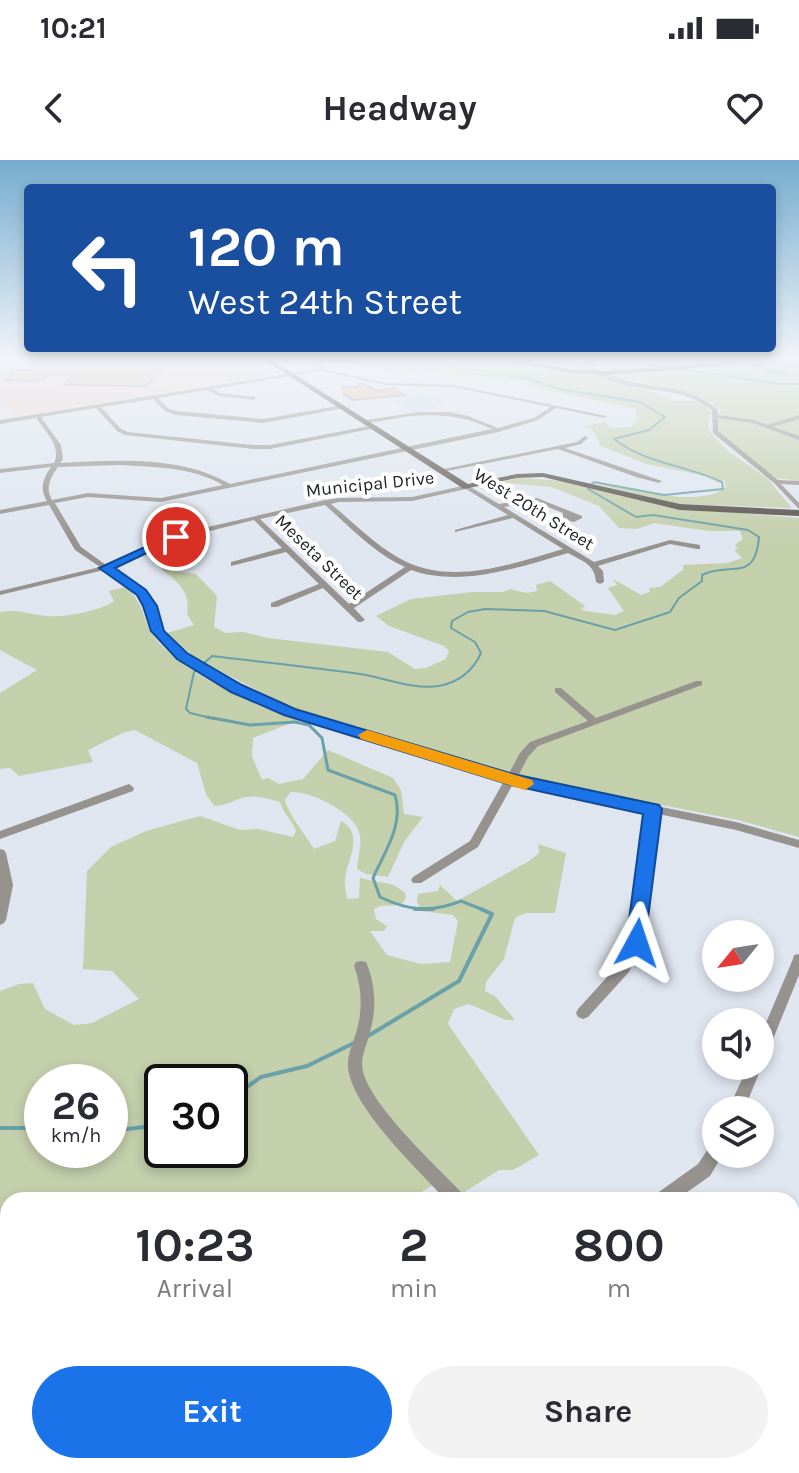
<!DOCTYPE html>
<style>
body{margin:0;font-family:Karla,sans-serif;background:#f2f2f3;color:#2b2b33;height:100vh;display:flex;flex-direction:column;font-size:30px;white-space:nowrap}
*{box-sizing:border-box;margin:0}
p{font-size:26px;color:#7c7c81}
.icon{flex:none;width:44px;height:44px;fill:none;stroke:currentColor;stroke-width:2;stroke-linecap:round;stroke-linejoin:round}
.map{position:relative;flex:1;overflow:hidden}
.sheet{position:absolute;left:0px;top:1032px;width:800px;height:282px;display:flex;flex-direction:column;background:#fff;border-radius:24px 24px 0 0;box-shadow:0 4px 12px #0003}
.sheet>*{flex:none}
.guide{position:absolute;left:24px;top:24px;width:752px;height:168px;border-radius:8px;box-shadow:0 4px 12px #0003;background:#1a4fa0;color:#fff;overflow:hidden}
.needle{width:52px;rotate:240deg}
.buttons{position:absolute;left:702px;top:760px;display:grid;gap:16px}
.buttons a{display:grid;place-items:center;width:72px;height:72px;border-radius:50%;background:#fff;box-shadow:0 4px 12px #0003;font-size:40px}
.speed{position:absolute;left:24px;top:904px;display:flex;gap:16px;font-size:40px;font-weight:700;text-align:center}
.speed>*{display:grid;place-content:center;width:104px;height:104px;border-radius:50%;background:#fff;box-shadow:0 4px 12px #0003;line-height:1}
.speed small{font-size:20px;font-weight:400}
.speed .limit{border:4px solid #111;border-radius:12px;background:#fff;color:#111}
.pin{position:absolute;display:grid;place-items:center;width:68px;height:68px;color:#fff;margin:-34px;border:4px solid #fff;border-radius:50%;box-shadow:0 2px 8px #0007}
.me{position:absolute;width:88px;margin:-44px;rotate:5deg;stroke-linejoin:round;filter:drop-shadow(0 0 6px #0008)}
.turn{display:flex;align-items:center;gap:28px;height:168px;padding:0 32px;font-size:36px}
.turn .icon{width:104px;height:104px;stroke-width:2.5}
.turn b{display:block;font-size:56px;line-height:68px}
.eta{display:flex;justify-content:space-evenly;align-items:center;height:136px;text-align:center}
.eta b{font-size:48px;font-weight:700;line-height:56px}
.cta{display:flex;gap:16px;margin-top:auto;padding:16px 32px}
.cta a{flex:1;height:92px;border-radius:48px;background:#1a73e8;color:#fff;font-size:32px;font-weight:700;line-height:92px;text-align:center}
.cta a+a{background:#f2f2f3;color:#2b2b33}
.status{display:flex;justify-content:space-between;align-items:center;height:56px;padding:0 40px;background:#fff;direction:ltr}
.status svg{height:22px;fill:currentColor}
header{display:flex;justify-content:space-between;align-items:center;height:104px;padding:0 32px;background:#fff;font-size:36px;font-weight:700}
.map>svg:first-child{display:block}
.built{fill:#d0dbec}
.education{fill:#eed5ce}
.green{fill:#c4cfac;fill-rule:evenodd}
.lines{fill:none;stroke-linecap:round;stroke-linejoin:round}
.stream-far2{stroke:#6aa0a8;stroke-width:2}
.stream-far1{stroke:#6aa0a8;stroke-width:3}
.stream{stroke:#6aa0a8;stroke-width:4}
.river{fill:#6aa0a8;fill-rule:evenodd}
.building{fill:#e7c3a5;stroke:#a99f98;stroke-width:2}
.minor{fill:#96938f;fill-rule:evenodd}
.major{fill:#55514a;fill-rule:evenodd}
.route{fill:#1a73e8;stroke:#114b97;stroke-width:2}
.slow{fill:#f59e0b}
.labels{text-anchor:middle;stroke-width:8;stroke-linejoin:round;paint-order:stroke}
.far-street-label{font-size:18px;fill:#222428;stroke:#fff}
</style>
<div class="status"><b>10:21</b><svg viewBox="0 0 49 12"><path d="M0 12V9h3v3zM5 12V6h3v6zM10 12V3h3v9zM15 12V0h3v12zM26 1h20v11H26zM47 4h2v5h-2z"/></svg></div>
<header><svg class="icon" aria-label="back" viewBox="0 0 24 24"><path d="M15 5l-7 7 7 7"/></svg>Headway<svg class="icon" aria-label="heart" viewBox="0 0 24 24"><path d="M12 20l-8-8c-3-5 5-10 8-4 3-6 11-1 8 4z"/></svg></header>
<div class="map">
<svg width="799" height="1313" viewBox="0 0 799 1313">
<rect width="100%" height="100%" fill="#dfe6f0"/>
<polygon class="built" points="414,234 431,235 444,241 430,250 412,252 393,241"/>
<polygon class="education" points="10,197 256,197 281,213 15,257 0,240 0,210 18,207"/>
<g class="green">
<path d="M 343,197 L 480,197 L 599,215 L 668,237 L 672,241 L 699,241 L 711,250 L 708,267 L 710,272 L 728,291 L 767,318 L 792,348 L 678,344 L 588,322 C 623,325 698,351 726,327 L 724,319 L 719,323 L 705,316 L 646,304 L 601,286 L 592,269 L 583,267 L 604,262 L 611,268 L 631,267 L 640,258 L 635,255 L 637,249 L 526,226 L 531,223 L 523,221 L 466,217 L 418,210 L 398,214 L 380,208 L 340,204 L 354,200 Z"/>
<polygon points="497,197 578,197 590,210"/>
<path d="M 585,197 L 645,197 L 665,201 L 752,197 L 724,205 L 759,197 L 799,197 L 799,321 L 776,318 L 734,287 L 718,270 L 719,250 C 703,229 637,224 611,216 L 673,206 C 649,207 600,221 585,197 Z"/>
<path d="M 518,318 L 566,321 L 664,346 L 799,358 L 799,677 L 738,660 L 544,622 L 287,546 L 194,497 L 167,473 L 194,465 L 187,454 C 191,432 178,422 161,409 L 169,406 L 176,411 L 196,414 L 217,436 L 214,467 L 226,473 L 243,472 L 268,478 L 388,492 L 415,509 L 426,508 L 446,499 L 449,491 L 444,486 L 389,466 L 376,456 L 411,439 L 473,432 L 503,432 L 510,429 L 527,433 L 537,431 L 536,425 L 550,421 L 585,446 L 581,449 L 585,451 L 615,455 L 624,451 L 608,428 L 617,425 L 613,419 L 641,435 L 650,432 L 649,428 L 660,427 L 683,410 L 683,405 L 728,403 L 742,398 L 734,390 L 738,389 L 735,385 L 743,379 L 740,371 L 708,371 L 654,363 L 637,369 L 619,368 L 599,346 L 551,327 L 506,323 L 479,329 Z"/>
<path d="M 125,427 C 144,441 142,460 155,478 C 179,510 260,550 299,560 L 253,578 L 252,596 L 262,620 L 268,618 L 279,624 L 303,619 L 328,590 L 393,618 L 401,630 L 404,654 L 423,657 L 404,682 L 388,717 L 366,714 L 357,709 C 357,698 363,683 359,672 C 353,652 311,631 291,632 L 285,639 C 286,651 307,677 314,689 L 335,681 L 341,661 C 366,675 346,699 345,720 C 344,726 347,733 347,739 L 359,738 L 360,718 L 394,725 L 405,733 L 406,738 L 401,745 L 380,746 L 374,749 L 376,759 L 387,766 L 384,771 L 370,771 L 387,795 L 421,804 L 450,802 L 458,761 L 453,755 L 421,751 L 417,741 L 418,734 L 438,731 L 440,725 L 457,741 L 529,701 L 539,693 L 538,684 L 566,693 L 555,753 L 526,753 L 515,758 L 504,799 L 486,822 L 485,831 L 496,837 L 515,860 L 506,860 L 469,844 L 454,849 L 448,864 L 539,995 L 513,1010 L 499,1010 L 463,1033 L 467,1040 L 451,1040 L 437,1023 L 407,1040 L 8,1040 L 8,1251 L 0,1250 L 0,831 L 19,824 L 33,823 L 45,849 L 74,865 L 92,863 L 139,839 L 112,811 L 83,809 L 87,711 L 111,687 L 146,671 L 200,656 L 240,670 L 258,669 L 293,677 L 296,671 C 292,660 284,655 280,642 C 269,639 258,635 246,637 C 235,639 227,646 214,646 L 206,634 L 197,603 L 135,570 L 125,572 L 88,590 L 93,602 L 19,616 L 10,608 L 0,609 L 0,533 L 37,510 L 0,490 L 0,452 C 17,449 29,454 45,456 C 64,458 100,451 114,441 L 109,431 ZM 42,922 L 110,922 L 110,990 L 42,990 ZM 162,922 L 230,922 L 230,990 L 162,990 Z"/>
<polygon points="0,1291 8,1291 8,1306 410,1306 412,1313 0,1313"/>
</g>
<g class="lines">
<g class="stream-far2">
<polyline points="553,197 587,209"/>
<polyline points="383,200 396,197"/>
<polyline points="320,201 371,200"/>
<polyline points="680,209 778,224 799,224"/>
<polyline points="609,212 629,205 666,206"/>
<path d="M 215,559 L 190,553 L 186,549 L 194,512 L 212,496 C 261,502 311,507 360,514 C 386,518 413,530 439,526 C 459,522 473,511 481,493 L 475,482 L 451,468 L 452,461 L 468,452 L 485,449 L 544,451 L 615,470 L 670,452 L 679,438 L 702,421 L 702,415 C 730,401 755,424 759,377 L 748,370 L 653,355 L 636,357 L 588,329 L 594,322 L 664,335 L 723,329 L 722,322 C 686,305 646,304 614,279 L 649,270 L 665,257 L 640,242 L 564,230 L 524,218 L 432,203 L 396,204 L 365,197"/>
</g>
<path class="stream-far1" d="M 207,557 L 250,565 L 295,562 L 309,565 L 322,578 L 328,610 L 395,635 C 404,665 385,691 373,718 L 380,737 C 409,751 431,753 461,741 L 486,751"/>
<g class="stream">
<polyline points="415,749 433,749"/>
<polyline points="368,876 459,821 492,754 481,749"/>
<polyline points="230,939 261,917 307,906 354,883"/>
<polyline points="0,968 42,968"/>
<polyline points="110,971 162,965"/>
</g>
<polygon class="river" points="799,1287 799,1313 771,1313 773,1306 792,1306 792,1290"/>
</g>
<g class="building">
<polygon points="39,200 103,203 105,200 141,200 140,202 164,202 163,205 165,205 146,226 65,225 73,215 48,215 44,219 29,221 5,220 17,210 29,210"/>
<polygon points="360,223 377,231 393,228 404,235 353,240 343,234 345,233 343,227 358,227"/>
</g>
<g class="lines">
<g class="minor">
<path d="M 579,197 L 584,197 C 623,237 674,214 717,249 L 718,255 L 754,260 L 767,265 L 799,255 L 799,259 L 773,267 L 799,276 L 799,280 L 753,263 L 718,258 L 718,271 L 778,320 L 799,321 L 799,325 L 781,324 L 799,343 L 799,349 L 774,323 L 713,273 L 712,250 C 676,221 627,237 592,211 C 587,207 583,201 579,197 Z"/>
<polygon points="770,197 777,197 799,203 799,205"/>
<polygon points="739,200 791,214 776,215 737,202"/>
<path d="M 319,202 L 323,209 L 386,223 L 453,225 L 607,256 L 604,258 L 556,248 L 538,260 L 499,272 L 161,342 L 88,337 L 55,343 L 81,387 L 106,405 L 173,375 L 325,340 L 339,338 L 412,337 L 467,325 L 499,344 L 537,338 L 582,356 L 582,358 L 574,362 L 563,359 L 563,353 L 536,342 L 504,347 L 594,402 L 670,380 L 700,385 L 700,389 L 697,389 L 670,384 L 598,406 L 603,411 L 604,422 L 600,424 L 596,422 C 595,404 582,401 568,393 C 519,407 462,428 411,410 L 354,448 L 365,460 L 361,462 L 358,462 L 323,428 L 277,447 L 271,447 L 271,443 L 319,424 L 286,392 L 231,406 L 231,402 L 282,388 L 254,360 L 178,379 L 111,408 L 144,431 L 154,446 L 162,470 L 178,488 L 240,526 L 292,550 L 508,615 L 520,593 L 530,582 L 588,561 L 555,532 L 555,528 L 561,528 L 596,558 L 696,521 L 702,521 L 702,525 L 538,586 L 528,597 L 517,618 L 736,662 L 799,680 L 799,688 L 736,670 L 658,654 L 643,783 L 629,812 L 588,857 L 583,859 L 578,857 L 576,853 L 578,849 L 619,804 L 631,783 L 647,652 L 513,624 L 478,687 L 421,723 L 413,723 L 411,720 L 413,717 L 470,681 L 504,621 L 286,554 L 234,530 L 172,492 L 154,471 L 146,446 L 138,435 L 104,410 L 0,435 L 0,431 L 100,407 L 75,390 L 49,345 L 0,354 L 0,350 L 47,341 C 39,328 43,319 51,307 L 0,313 L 0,309 L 54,303 C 62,286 45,272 36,258 L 0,264 L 0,260 L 318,209 L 317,203 ZM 321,211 L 386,225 L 453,227 L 551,247 L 534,258 L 498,268 L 468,256 L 450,252 L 418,252 L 367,260 L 365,263 C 378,262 391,259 403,257 C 435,253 463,255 492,269 L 230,324 C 181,295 115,300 60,303 L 63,299 L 61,285 L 41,257 L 96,248 L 117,271 L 125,275 L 253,289 L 270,289 L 376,268 L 374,265 L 270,285 L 253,285 L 128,272 L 121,269 L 101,247 L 153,239 L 165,251 L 176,255 L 263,263 L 345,248 L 343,245 L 263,259 L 177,251 L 169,249 L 158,238 L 206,230 L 219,236 L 254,240 L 256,237 L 220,233 L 212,229 ZM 119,305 C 155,307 192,307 223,325 L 161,338 L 88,333 L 52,340 C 45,328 50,318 58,307 ZM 466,329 L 508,355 L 455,370 L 455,372 L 513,358 L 563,389 C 512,404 449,427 399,398 C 374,384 353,362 331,344 L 339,342 L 412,341 ZM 325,345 C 350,367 374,393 405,407 L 349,444 L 260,359 Z"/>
<polygon points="585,276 588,278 581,284 565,288 662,321 659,323 636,317 558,289 442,312 439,310 577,282"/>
<polygon points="129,624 134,628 133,631 0,679 0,671"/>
<polygon points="0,689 4,690 6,693 13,725 6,760 4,763 0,765"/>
<polygon points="799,794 799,815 767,894 765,899 760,900 760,877 793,799 794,795"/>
<path d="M 361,801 L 366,802 C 376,825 377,851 369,875 C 367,884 362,894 362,904 C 362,939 439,1008 463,1034 L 465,1040 L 446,1040 C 420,1011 345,942 348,902 C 349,892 353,882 356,873 C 363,851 362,827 354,806 L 356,802 Z"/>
<polygon points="760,901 762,906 744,950 728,950 748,906 760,906"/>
<polygon points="716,983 716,994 723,994 710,1016 676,1040 654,1040 656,1034 698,1004 710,986"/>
<polygon points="0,1263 8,1264 8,1284 0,1283"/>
</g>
<g class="major">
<polygon points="260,197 267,197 468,324 517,314 543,313 680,344 799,350 799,356 680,350 543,317 517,318 464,329"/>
<polygon points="486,197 499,197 570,209 608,211 723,202 759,197 723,206 608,215 570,213"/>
</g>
</g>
<linearGradient id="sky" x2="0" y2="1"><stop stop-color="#75acce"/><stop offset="0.52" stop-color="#f1f4f8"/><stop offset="1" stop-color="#f1f4f8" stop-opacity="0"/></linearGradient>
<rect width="799" height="381" fill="url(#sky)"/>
<polygon class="route" points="171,375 181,377 115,408 146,430 157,446 164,471 187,493 242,525 295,549 513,614 659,645 662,649 644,789 637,791 629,789 626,783 643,654 511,625 284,555 231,532 177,499 151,471 143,446 137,435 99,408"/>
<polygon class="slow" points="367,570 532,620 534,624 525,630 361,579 358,575"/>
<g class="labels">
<g class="far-street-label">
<text transform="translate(370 324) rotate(-6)" y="6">Municipal Drive</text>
<text transform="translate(534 349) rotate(32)" y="6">West 20th Street</text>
<text transform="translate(319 397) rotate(44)" y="6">Meseta Street</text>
</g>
</g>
</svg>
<div class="buttons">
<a><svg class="needle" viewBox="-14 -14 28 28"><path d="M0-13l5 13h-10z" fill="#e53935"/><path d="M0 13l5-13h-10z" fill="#7c7c81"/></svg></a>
<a><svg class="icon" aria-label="sound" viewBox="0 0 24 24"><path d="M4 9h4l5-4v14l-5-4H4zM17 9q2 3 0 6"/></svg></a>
<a><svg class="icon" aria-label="layers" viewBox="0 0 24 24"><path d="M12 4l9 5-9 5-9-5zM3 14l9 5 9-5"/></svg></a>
</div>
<div class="speed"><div>26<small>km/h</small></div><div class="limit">30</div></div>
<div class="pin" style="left:176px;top:377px;background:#d93025"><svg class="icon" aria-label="arrive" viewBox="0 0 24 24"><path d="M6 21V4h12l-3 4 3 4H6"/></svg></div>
<svg class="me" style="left:637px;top:783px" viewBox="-20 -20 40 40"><path d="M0-17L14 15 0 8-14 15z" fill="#1a73e8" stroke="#fff" stroke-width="4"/></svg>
<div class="guide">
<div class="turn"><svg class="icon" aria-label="left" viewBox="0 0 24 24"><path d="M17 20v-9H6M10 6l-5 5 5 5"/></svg><div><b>120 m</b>West 24th Street</div></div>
</div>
<section class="sheet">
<div class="eta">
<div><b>10:23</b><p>Arrival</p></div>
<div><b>2</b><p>min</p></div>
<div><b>800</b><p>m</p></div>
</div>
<div class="cta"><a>Exit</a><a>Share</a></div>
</section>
</div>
